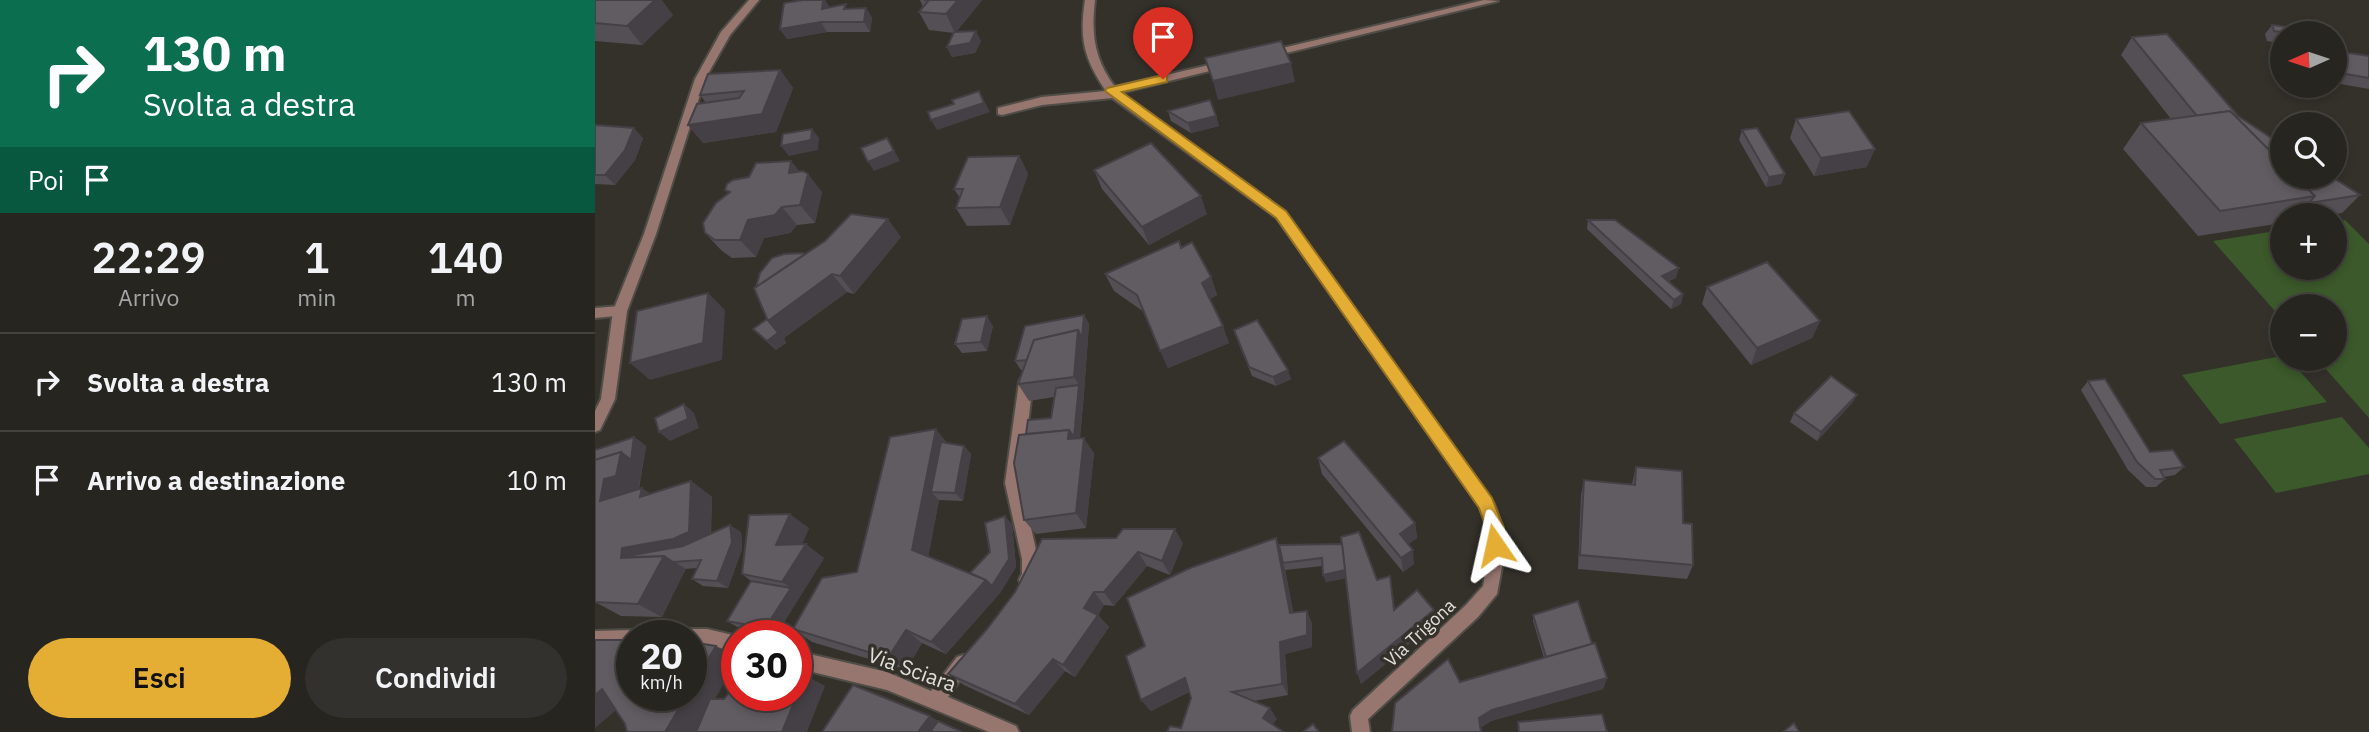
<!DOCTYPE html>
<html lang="it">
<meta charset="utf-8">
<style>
body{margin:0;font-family:"IBM Plex Sans",sans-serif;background:#33312d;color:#f1f3f6;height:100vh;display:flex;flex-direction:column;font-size:26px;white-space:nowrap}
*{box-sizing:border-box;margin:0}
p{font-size:23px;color:#a4a5a5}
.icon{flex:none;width:38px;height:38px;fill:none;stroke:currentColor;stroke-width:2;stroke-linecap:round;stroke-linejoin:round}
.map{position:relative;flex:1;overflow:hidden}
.panel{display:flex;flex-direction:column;background:#272520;width:595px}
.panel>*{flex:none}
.top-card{background:#0b6e4f;color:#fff;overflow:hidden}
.needle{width:46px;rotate:267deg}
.controls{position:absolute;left:1675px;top:21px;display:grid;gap:14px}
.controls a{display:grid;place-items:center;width:77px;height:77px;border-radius:50%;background:#272520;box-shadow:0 4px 10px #0003,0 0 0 2px #43423e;font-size:35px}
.speed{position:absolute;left:21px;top:620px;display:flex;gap:14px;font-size:35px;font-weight:700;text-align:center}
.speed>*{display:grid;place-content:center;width:91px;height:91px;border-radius:50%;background:#272520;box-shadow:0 4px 10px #0003,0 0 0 2px #43423e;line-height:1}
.speed small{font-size:18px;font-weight:400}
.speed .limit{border:10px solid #d22;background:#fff;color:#111}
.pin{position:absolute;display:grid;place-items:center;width:60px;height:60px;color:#fff;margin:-72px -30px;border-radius:50% 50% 50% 0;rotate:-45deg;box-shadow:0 0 7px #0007}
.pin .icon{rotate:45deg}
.me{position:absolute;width:77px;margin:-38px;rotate:349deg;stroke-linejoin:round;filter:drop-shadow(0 0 5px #0008)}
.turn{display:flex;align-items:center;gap:24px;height:147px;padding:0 28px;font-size:32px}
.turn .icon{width:91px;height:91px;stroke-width:2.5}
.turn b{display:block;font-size:49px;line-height:60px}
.then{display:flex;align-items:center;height:66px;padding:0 28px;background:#0003;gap:14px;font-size:26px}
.eta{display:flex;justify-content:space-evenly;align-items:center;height:119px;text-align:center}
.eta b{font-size:42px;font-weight:600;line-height:49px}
.button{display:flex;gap:14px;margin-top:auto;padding:14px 28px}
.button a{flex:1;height:80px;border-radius:42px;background:#e4ae35;color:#111;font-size:28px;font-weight:600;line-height:80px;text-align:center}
.button a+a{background:#33312d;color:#f1f3f6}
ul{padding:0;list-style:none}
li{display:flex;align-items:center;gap:21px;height:98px;padding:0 28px;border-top:2px solid #43423e}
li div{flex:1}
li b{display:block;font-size:26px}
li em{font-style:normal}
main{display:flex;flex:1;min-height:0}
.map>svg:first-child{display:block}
.green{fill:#3b592a}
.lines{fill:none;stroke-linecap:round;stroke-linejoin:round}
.minor-casing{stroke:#504d47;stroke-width:4}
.tertiary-casing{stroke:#504d47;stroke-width:4}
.minor{fill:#977670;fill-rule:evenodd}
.tertiary{fill:#977670;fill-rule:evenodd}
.wall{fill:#534f54}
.shaded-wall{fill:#444045}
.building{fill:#615c62;stroke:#444045;stroke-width:2}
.route{fill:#e4ae35;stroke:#947122;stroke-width:2}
.labels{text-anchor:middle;stroke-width:7;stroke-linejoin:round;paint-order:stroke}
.street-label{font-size:18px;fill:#e0deda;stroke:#34312b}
.near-street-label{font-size:21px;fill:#e0deda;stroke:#34312b}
</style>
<main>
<section class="panel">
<div class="top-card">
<div class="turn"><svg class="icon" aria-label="right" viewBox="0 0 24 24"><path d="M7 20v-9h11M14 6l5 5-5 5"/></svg><div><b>130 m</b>Svolta a destra</div></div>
<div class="then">Poi<svg class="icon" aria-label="arrive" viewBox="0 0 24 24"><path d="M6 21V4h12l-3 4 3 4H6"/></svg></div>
</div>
<div class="eta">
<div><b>22:29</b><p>Arrivo</p></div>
<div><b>1</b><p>min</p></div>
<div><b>140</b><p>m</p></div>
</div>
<ul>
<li><svg class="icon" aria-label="right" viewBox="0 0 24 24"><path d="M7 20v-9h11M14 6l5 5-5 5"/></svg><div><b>Svolta a destra</b></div><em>130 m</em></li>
<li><svg class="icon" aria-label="arrive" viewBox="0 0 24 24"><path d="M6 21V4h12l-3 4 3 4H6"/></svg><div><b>Arrivo a destinazione</b></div><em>10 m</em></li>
</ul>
<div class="button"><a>Esci</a><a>Condividi</a></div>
</section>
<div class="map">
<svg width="1774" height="732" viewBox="0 0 1774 732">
<rect width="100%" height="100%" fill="#34312b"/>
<g class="green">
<polygon points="1750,220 1774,244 1774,418 1722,359 1740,359 1740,306 1687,306 1687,319 1618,241 1687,230 1687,268 1740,268 1740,222"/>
<polygon points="1687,356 1687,359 1694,359 1732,402 1625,424 1587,375"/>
<polygon points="1747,417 1774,448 1774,474 1681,493 1639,439"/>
</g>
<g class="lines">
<defs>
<g id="minor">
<path d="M 490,0 L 500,0 C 496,34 499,59 520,87 L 631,61 L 635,62 L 635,66 L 525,93 L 690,212 L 899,504 L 908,528 L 908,562 L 902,594 L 883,617 L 773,719 L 775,732 L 757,732 L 755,716 L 758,710 L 871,605 L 888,586 L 892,562 L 892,528 L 885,507 L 682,218 L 517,98 L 447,105 L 407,115 L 403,114 L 403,108 L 447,97 L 511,91 C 489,59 484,39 490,0 Z"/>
<polygon points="889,0 903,1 675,57 670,54 675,51"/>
<polygon points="25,306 32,311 30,315 0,318 0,308"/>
<polygon points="431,376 436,378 438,382 426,483 443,559 443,575 438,585 432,588 426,585 424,580 427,574 427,559 410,483 424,382 426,378"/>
<polygon points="96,629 112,629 142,636 142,652 112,645 96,645 96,635 88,635 90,631"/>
<polygon points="37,630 44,635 37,635 37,646 0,647 0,631"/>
<polygon points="201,651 292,672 336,691 362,657 368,655 374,657 377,663 353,697 421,726 424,732 394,732 292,690 201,668"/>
</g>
<polygon id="tertiary" points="154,0 164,0 135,35 110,79 61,234 32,311 20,399 5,430 0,432 0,411 6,399 18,311 49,234 100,79 126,32"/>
</defs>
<use href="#minor" class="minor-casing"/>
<use href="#tertiary" class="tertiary-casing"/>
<use href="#minor" class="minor"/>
<use href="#tertiary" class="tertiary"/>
</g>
<g class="wall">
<polygon points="0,0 78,15 47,45 0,41"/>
<polygon points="208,0 230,0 234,8 253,9 271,8 277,18 275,32 232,32 192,39 185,29"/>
<polygon points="325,0 387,0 361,32 386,41 380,53 357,57 352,47 359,33 334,30 324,12 328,7"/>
<polygon points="1677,25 1738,33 1687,33 1687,44 1672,41 1670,34"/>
<polygon points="1537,37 1643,116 1765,195 1747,213 1734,215 1687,215 1687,223 1603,236 1528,149 1546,123 1576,119 1526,55"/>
<polygon points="1740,51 1774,78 1774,89 1740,83"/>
<polygon points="185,70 198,88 181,132 108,143 93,125 111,103 105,95"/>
<polygon points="573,111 621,116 624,126 596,133 576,121"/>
<polygon points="1201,119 1272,167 1219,176 1195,138"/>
<polygon points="0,125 48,138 40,160 20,185 0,184"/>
<polygon points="1147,130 1190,174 1186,184 1171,187 1144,140"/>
<polygon points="424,156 433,174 415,225 372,226 361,208 365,198 359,189"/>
<polygon points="196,161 204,171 227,192 220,223 202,225 195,233 169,238 161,257 137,258 127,251 110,233 133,193 130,190 154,177"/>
<polygon points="499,170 612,214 554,245 507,189"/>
<polygon points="993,220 1081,278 1074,281 1088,294 1086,304 1076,309 992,229"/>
<polygon points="306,237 259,294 252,292 189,338 191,343 181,350 158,329 172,319 210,254"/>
<polygon points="586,247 616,277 622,295 615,299 634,343 573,368 549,312 519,291 510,274"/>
<polygon points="1112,287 1225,321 1217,338 1156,365 1107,304"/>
<polygon points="489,315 494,324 489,393 485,438 499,453 491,528 441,534 429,520 431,434 456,418 459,397 434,401 423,384 428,370 426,370 420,361"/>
<polygon points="398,326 392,351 367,353 360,344"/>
<polygon points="639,330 696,379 681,386 657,376"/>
<polygon points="1493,381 1555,452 1589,467 1580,475 1569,477 1570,479 1561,487 1551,487 1533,470 1486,390"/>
<polygon points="1262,395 1257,403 1222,441 1195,422 1199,413"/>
<polygon points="39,437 51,446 44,489 56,494 96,481 117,497 116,534 146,532 147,549 133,588 108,586 97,579 102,568 90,569 67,617 26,616 0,602"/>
<polygon points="353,443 369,446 376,454 368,501 344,500 333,557 375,573 395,552 417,524 421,567 405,593 351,654 327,643 311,670 217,642 198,629 262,572"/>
<polygon points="723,458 820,523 822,538 813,544 819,564 808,572 727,474"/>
<polygon points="1041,467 1088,523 1098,565 1092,579 983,569 986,495 989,480 1037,484"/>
<polygon points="214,528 207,544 229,558 181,635 144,628 132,621 156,581 147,574"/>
<polygon points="681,538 684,545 747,544 782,580 795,576 800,610 840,623 766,684 751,578 731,582 727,566 690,570 690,569 698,612 712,611 717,624 717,647 690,654 693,695 659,701 682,719 586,728 596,698 594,692 556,711 546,700 550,646"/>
<polygon points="447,539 588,543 575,575 552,566 519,606 509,605 503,615 514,627 480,677 470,671 434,715 369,685 353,674 392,629 420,592"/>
<polygon points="938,615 997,644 1012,678 1008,689 896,721 885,728 949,658 938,621"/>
</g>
<g class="shaded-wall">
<polygon points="60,0 67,0 78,15 47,45 32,26"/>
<polygon points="228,0 230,0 234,6 233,19 227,9"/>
<polygon points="363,0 387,0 360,33 351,14"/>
<polygon points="271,8 277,18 275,32 269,22"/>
<polygon points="226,22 232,32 192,39 185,29"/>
<polygon points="381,31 386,41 380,53 357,57 352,47"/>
<polygon points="696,63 700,82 623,100 618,81"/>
<polygon points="185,70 198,88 181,132 108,143 93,125 167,114"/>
<polygon points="384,91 395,112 342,130 336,120"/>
<polygon points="621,116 624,126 596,133 593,123"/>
<polygon points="39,128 48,138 40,160 20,185 10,175"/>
<polygon points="217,129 224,138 223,150 194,156 186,146"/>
<polygon points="292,138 305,161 279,171 273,162"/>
<polygon points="1280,149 1272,167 1219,176 1226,158"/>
<polygon points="424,156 433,174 415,225 405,207"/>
<polygon points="196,161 210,179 194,173"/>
<polygon points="213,174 227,192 220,223 205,205"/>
<polygon points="1190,174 1186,184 1171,187 1174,177"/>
<polygon points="606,196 612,214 554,245 547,227"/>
<polygon points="187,207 202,225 195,233 169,238 161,257 145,240 153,220"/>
<polygon points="293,219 306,237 259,294 245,276"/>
<polygon points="1084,268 1081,278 1065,285 1067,276"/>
<polygon points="237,274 252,292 189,338 191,343 181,350 172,341 173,321"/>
<polygon points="616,277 622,295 614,300 607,283"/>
<polygon points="113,293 130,310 127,360 55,380 35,363"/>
<polygon points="1088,294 1086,304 1076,309 1079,300"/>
<polygon points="489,315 494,324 489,393 483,455 473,439 474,430 484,385 479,377 483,330"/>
<polygon points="392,316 398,326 392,351 386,342"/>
<polygon points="1225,321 1217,338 1156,365 1162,348"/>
<polygon points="628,326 634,343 573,368 565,351"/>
<polygon points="693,370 696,379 681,386 678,377"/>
<polygon points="1262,395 1257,403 1222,441 1226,432"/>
<polygon points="89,404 99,413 104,428 75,441 64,432"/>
<polygon points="341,429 354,445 336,492 344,500 332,564 317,550"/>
<polygon points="39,437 51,446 43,491 5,501 9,480 26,452"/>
<polygon points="489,438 499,453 491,528 481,513"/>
<polygon points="369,446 376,454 368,501 360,493"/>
<polygon points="96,481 117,497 115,546 73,558 91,569 67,617 43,604 26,558 27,548"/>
<polygon points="47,488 69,503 45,497"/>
<polygon points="195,514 214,528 201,559 181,545"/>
<polygon points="410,516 417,524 421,567 405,593 351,654 336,642 391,580"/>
<polygon points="820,523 822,538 807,548 805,534"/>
<polygon points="135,525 146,532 147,549 133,588 122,581"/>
<polygon points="580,529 588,543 575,575 567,561"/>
<polygon points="681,538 687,553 688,563 690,569 701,626 695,613"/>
<polygon points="211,544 229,558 181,635 170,628 196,588 187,582"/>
<polygon points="818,550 819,564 808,572 806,558"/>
<polygon points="543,552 552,566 519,606 509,592"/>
<polygon points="751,570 753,578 731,582 728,575"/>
<polygon points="499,592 509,605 503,615 514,627 480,677 468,665 489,608"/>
<polygon points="839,610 840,623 766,684 762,673"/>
<polygon points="712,611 717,624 717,647 690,654 693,695 687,684 685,642"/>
<polygon points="311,630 327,643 311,670 293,658"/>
<polygon points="121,646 142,657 142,661 101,732 70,732 92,695 96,695 96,688"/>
<polygon points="458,659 470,671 434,715 420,704"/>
<polygon points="210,675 230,686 212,732 187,732"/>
<polygon points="590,678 599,689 556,711 546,700"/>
<polygon points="1012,678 1008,689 896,721 884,729 884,718 897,710"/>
<polygon points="7,689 33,700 0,728 0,695"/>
<polygon points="675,708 682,719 675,728 668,718"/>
<polygon points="335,716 352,726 348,732 323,732"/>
</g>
<g class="building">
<polygon points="0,0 60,0 32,26 0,23"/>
<polygon points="208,0 228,0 227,9 251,4 249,9 271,8 269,22 226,22 185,29 189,3"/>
<polygon points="329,0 363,0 351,14 324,12 334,0"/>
<polygon points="1677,25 1738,33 1691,33 1679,31"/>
<polygon points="381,31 375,43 352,47 359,32"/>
<polygon points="1572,34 1643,116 1687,145 1687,163 1635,111 1602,116 1537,37"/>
<polygon points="686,41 696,63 618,81 610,58"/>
<polygon points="1740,51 1774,56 1774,78 1745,73 1740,58"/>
<polygon points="185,70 167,114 93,125 102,104 144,98 149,91 105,95 113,74"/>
<polygon points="384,91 389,103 336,120 333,112 359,104 357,100"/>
<polygon points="615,100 621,116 593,123 573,111"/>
<polygon points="1254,111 1280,149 1226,158 1201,119"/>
<polygon points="1635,111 1687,163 1687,177 1701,177 1720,196 1625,211 1546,123"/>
<polygon points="0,125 39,128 30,150 10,175 0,175"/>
<polygon points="1162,128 1190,174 1174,177 1147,130"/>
<polygon points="217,129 216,140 186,146 188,134"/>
<polygon points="292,138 299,151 273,162 266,148"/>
<polygon points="556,143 606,196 547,227 499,170"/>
<polygon points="424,156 405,207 361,208 368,189 359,189 373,157"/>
<polygon points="196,161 194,173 208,171 213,174 205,205 187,207 180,215 153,220 145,240 120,240 110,233 108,223 121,203 135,192 130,190 132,184 138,180 154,177 161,163"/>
<polygon points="1701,177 1737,177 1765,195 1714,203 1720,196"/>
<polygon points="256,214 293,219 245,276 237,274 173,321 159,288 230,241"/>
<polygon points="993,220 1020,220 1084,268 1067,276 1088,294 1079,300"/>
<polygon points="584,241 586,248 597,242 616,277 607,283 628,326 565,351 542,295 510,274"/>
<polygon points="207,253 210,254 161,287 165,273 177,258 189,254"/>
<polygon points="1172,262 1225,321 1162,348 1112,287"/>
<polygon points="113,293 108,343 35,363 42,311"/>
<polygon points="489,315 487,338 483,330 439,340 432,360 420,361 430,326"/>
<polygon points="392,316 386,342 360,344 367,319"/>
<polygon points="172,319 181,330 183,333 172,341 158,329"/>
<polygon points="662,320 693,370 678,377 654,367 639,330"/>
<polygon points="483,330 479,377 423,384 439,340"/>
<polygon points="1236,376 1262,395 1226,432 1199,413"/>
<polygon points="1510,379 1555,452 1578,450 1589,467 1565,470 1570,479 1560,479 1542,462 1493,381"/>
<polygon points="484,385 479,437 474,430 431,434 433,420 456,418 461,388"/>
<polygon points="89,404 93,419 64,432 60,418"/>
<polygon points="341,429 317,550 391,580 336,642 311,630 293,658 198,629 227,578 262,572 295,437"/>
<polygon points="474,430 473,439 489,438 481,513 429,520 419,463 424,435"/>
<polygon points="39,437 36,460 26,452 0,460 0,450"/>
<polygon points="749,441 820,523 805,534 818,550 806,558 723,458"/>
<polygon points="346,442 369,446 360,493 336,492"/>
<polygon points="26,452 21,476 9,479 5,501 47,488 45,497 96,481 94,532 78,539 27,548 26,558 69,556 43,604 0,602 0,460"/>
<polygon points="1041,467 1087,471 1088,523 1097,524 1098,565 985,555 989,480 1040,485"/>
<polygon points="195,514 181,545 211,544 187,582 147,574 154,515"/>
<polygon points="410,516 414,559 397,586 391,580 375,573 395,552 390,523"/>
<polygon points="135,525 137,542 122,581 97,579 106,560 78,562 69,556 38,557 38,555 88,546"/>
<polygon points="528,529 580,529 567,561 543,552 509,592 499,592 489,608 503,615 468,665 458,659 420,704 353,674 392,629 420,592 447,539 521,538"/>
<polygon points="764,532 782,580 795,576 799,610 822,590 839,610 762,673 746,537"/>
<polygon points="681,538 695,613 712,611 712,635 685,642 687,684 637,692 675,708 668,718 689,732 572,732 575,726 586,728 596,698 590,678 546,700 531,656 550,646 532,598 595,568"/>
<polygon points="747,544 750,570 728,575 727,558 688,563 684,545"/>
<polygon points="156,581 196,588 170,628 132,621"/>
<polygon points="983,601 997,644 951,657 938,615"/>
<polygon points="0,640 37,640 37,695 92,695 70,732 32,732 30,724 7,689 0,695"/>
<polygon points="96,642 121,646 96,688"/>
<polygon points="1000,643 1012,678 897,710 884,718 886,732 797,732 800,703 853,659 865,682"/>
<polygon points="201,672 210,675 187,732 101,732 115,699 129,699 142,682 142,695 201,695"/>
<polygon points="258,685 335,716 323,732 227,732"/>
<polygon points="1007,714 1012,732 924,732 923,722"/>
<polygon points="343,721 367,732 335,732"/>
<polygon points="1199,723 1204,732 1188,732"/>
<polygon points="718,724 724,732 708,732"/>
</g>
<polygon class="route" points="568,75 572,76 572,82 527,92 691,211 897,498 909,528 907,551 900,554 894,551 891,528 884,508 681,218 510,91 512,88"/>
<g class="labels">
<g class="street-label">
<text transform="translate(825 633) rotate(-43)" y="6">Via Trigona</text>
</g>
<g class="near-street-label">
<text transform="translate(317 670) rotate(20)" y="7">Via Sciara</text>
</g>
</g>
</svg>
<div class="controls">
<a><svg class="needle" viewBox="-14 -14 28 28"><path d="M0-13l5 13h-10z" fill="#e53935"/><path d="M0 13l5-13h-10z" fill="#a4a5a5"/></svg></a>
<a><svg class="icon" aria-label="search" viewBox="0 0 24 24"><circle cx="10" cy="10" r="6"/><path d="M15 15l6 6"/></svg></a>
<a>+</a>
<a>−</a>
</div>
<div class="speed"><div>20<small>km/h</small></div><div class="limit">30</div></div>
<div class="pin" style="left:568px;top:79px;background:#d93025"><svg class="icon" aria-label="arrive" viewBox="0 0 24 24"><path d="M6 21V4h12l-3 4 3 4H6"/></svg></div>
<svg class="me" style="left:900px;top:545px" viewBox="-20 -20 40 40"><path d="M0-17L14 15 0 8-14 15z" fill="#e4ae35" stroke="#fff" stroke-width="4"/></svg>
</div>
</main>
